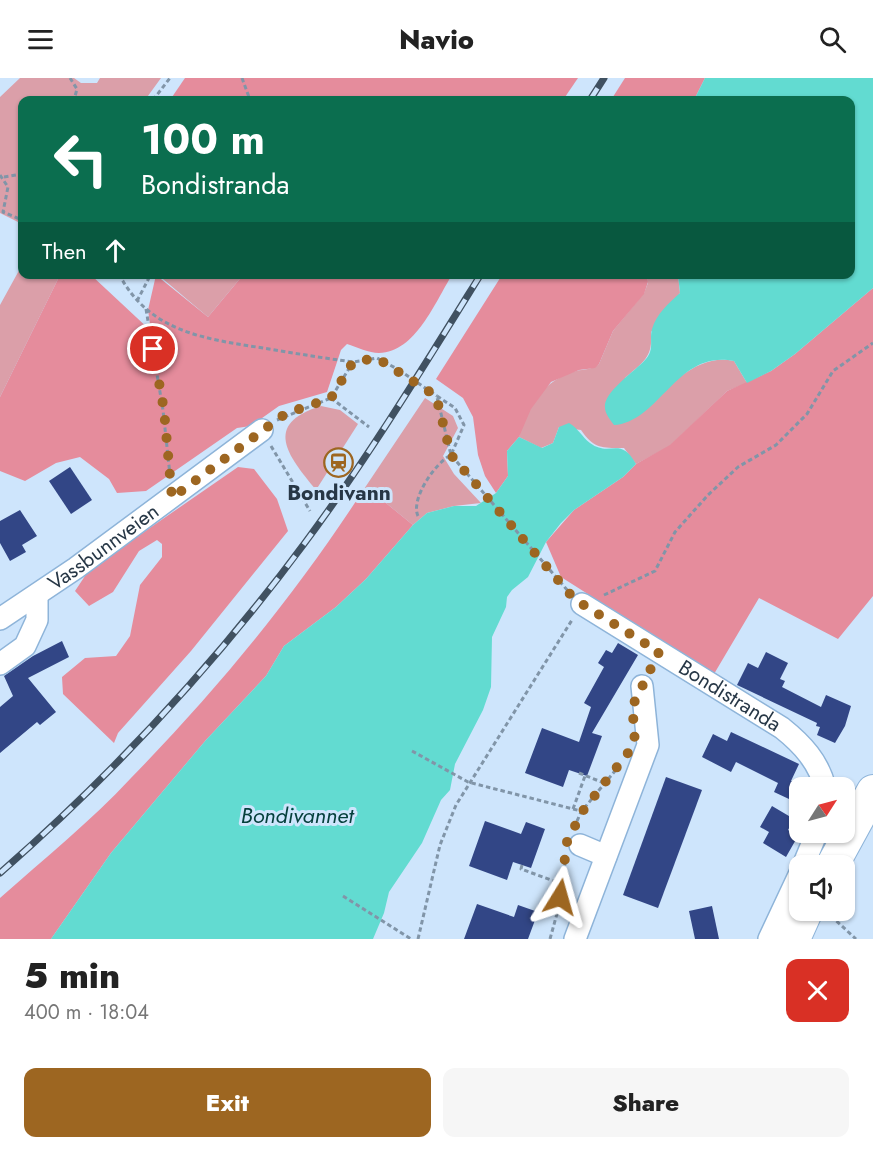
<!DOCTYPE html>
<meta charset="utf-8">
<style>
body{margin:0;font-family:Jost,sans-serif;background:#f6f6f6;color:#222;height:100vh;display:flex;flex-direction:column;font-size:22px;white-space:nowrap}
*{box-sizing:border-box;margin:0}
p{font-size:20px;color:#767676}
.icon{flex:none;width:33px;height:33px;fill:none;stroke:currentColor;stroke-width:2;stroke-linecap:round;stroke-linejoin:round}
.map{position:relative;height:861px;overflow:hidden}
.panel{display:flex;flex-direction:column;background:#fff;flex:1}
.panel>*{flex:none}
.banner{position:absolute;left:18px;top:18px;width:837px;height:183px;border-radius:12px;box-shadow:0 2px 4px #0004;background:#0b6e4f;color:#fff;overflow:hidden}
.needle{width:39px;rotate:54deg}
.buttons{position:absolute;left:789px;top:699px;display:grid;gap:12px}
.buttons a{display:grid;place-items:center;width:66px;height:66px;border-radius:12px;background:#fff;box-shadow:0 2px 4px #0004;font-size:30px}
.pin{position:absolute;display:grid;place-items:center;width:51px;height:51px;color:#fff;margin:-26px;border:3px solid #fff;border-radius:50%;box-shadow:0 2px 6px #0007}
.me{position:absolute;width:66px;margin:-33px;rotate:8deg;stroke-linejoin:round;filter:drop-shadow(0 0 4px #0008)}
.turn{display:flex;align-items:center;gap:21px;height:126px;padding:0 24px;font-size:27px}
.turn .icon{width:78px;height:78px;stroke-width:2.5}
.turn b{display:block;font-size:42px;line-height:51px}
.then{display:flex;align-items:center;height:57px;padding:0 24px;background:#0003;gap:12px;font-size:22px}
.round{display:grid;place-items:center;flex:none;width:63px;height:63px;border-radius:12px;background:#f6f6f6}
.overview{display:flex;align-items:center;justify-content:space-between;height:102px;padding:0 24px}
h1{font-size:36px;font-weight:800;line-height:45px}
.button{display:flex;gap:12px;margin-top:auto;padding:12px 24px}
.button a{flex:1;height:69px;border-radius:12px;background:#9d6621;color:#fff;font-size:24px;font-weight:800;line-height:69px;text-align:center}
.button a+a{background:#f6f6f6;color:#222}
header{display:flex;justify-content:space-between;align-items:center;height:78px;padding:0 24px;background:#fff;font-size:27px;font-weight:800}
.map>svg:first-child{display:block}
.green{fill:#db9fa9}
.forest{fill:#e58c9c}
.water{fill:#62dbd1}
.building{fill:#324686}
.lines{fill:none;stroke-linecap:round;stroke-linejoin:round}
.street-casing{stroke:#8eb4d9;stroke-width:24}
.primary-casing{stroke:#8eb4d9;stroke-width:34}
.path{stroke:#8195a8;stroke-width:3;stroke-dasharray:4.5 3;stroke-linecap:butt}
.street{stroke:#fff;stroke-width:21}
.primary{stroke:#fff;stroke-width:32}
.rail-casing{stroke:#405161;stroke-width:7}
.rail{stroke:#cee5fc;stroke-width:4.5;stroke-dasharray:14;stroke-linecap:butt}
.path-bridge{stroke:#8195a8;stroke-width:3;stroke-dasharray:4.5 3;stroke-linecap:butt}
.route{stroke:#9d6621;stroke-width:10;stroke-dasharray:0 18}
.labels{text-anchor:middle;stroke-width:6;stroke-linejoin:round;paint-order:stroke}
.poi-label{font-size:21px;font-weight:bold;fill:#273746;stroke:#cee5fc}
.street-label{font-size:21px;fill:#273746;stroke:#cee5fc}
.water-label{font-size:22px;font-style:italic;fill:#05403c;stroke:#cee5fc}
</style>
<header><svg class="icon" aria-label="menu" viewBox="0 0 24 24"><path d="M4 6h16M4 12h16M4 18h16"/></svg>Navio<svg class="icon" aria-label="search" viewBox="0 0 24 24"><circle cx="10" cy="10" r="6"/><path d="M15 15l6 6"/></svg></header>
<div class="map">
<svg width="873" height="861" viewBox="0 0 873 861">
<rect width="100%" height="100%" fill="#cee5fc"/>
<g class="green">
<polygon points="20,0 74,0 81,5 97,5 100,0 161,0 145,22 22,22 22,146 0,135 0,19"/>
<polygon points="22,187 22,196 60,197 0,319 0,227"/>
<polygon points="157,196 243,197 208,239"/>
<path d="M 647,197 L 678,197 L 680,215 L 651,254 C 653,280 643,284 625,300 L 646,331 C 670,307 698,275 734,283 L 747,305 L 727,313 L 670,368 L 636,386 L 624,370 C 602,370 594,371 581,352 L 559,349 L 553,365 L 541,370 L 519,359 C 525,328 546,301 576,293 C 584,291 592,292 599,286 L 613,253 L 644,215 L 648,205 Z"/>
<polygon points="425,320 453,338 458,350 443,378 454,396 481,425 454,428 427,435 413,447 381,421 362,414"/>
<path d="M 321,328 L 340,332 L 358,346 L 316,412 C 288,378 262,346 321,328 Z"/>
</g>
<g class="forest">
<polygon points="185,0 578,0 563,22 170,22"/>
<polygon points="625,0 705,0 694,22 611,22"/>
<path d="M 60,197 L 91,197 L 151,253 L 148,232 L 156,197 L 208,239 L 243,197 L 452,197 C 435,224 416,274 379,275 C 369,275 357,269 347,266 L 341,272 L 327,314 L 279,328 L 251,348 L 237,350 L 146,413 L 117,415 L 109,401 L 80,379 L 56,385 L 25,403 L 0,393 L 0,319 Z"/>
<polygon points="502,197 647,197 648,204 644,216 613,253 599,286 595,290 579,292 551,304 531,331 519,359 507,373 508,398 496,415 485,398 478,377 473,339 463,320 436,301"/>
<polygon points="873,210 873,518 838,561 759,520 714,596 561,499 546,464 574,432 623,399 636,386 670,367 727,313 771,293 795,276"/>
<polygon points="238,389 254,391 277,421 288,453 191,573 118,655 114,665 63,616 62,599 85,580 116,578 130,558 140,507 162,479 162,466 157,462 139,473 113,514 89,528 75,513 89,492"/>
<path d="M 362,414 L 381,421 L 413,447 L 366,501 L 336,529 L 284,568 L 266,598 L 206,662 L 111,775 L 51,861 L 0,861 L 0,820 C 44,781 91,743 131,700 C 217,612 295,517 362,414 Z"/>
</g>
<g class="water">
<path d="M 705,0 L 873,0 L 873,210 L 795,276 L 771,293 L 747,305 L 734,283 C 677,271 660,344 614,347 C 609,340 604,335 605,326 C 608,311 635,293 645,282 C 655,271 649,263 652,251 C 657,235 668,226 680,215 L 678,197 L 850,196 L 850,22 L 694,22 Z"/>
<path d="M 569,345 C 579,351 582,359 590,365 C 610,380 620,357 636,386 L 623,399 L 574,432 L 561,445 L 546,464 L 528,499 L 512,512 L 507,519 L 506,529 L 492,559 L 491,609 L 483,632 L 455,686 L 450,712 L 441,722 L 422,765 L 389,814 L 384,835 L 373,861 L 51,861 L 111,775 L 206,662 L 266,598 L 284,568 L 336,529 L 366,501 L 413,447 L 427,435 L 454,428 L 476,428 L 496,415 L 508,398 L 507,373 L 519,359 L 542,370 L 553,365 L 559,349 Z"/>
</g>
<g class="building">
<polygon points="70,389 92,422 71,436 49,403"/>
<polygon points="20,432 37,458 22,467 26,474 10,483 0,465 0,443"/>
<polygon points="62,563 69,579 28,600 56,634 40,647 37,644 0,675 0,629 13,618 4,598 33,578"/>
<polygon points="618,565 638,577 592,655 602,658 587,698 569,692 563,709 525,695 542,650 579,664 591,629 584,625 604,589 598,585 606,572 612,575"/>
<polygon points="766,574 788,585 780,601 785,603 782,609 821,629 826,617 851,628 845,648 835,665 817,657 820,649 816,648 817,645 737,607 748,585 758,590"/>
<polygon points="731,654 799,686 791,703 797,706 789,721 774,714 778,705 736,684 731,694 702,679 713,656 727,663"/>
<polygon points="666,699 702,712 658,830 623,817"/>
<polygon points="772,728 794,741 788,752 798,758 786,779 763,765 769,754 760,749"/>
<polygon points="485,743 521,756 526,744 545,751 531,790 513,784 507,802 469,788"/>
<polygon points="477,826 514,839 518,827 538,834 528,861 464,861"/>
<polygon points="712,828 719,861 695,861 689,833"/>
</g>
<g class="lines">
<defs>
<g id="street">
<path id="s1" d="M 582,526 L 782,650 C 802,666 819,684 825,710"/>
<path id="s2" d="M 0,541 L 76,490 L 262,352"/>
<polyline points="0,586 25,568 37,542 37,518"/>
<polyline points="580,767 606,778"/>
<polyline points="803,788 817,754"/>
<polyline points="575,861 648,667 642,608"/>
<polyline points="769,861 800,795"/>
</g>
<g id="primary">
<polyline points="832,788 873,713"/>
<polyline points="794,861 807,832"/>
</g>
</defs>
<use href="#street" class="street-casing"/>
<use href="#primary" class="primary-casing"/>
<g class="path">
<polyline points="70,0 77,11 74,22"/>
<polyline points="242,0 250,22"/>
<polyline points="153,22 170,0"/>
<polyline points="0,97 8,109 3,134 22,142"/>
<polyline points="4,99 22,96"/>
<path d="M 119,196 C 149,254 205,261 263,270 C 293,275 323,280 353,284 L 377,280 L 399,292"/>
<polyline points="137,223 151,196"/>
<polyline points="146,231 163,332 170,397"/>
<polyline points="437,318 455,330 464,347 451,377 568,513"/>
<polyline points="331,320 369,349"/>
<polyline points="277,342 331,320 353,284"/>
<polyline points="271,368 310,433"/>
<path d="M 418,438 C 410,421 436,384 451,377 L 437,319"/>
<polyline points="604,517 655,493 675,454 708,417 738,389 776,367 807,336 833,293 873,265"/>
<polyline points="412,673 468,704 581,733"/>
<polyline points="579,695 604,705"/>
<polyline points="573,731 585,698"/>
<polyline points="574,750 581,734 619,688"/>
<polyline points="522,787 521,791 562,806"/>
<polyline points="343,818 411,861"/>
<polyline points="831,838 856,861"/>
<polyline points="418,861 440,767 456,727 572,542"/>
<polyline points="550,861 558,832 566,779"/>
</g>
<use href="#street" class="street"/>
<use href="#primary" class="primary"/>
<defs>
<g id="rail">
<polyline points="590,22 604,0"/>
<path d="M 0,795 C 112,697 215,586 304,466 C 368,380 424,288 481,196"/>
</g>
</defs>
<use href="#rail" class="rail-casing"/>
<use href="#rail" class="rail"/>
<polyline class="path-bridge" points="399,292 437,318"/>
</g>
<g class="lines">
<polyline class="route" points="153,271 164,332 172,420 285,336 331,320 353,284 377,280 436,318 451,377 570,516 582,526 659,574 632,629 635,657 631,671 582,734 567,764 560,819"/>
</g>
<defs>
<symbol id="station-ring" viewBox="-11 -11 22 22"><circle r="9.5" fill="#cee5fc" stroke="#9d6621" stroke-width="1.5"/><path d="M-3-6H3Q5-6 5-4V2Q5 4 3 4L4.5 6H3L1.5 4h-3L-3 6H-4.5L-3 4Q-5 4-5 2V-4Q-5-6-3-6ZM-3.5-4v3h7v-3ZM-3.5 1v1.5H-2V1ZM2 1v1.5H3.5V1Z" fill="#9d6621"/></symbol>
</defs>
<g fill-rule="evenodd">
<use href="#station-ring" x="322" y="368" width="33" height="33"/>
</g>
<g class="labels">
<g class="poi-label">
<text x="339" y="422">Bondivann</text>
</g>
<g class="street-label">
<text dy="7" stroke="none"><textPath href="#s2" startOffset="126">Vassbunnveien</textPath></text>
<text dy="7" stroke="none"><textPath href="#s1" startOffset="174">Bondistranda</textPath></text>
</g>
<g class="water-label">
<text x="297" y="745">Bondivannet</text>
</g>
</g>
</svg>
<div class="buttons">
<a><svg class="needle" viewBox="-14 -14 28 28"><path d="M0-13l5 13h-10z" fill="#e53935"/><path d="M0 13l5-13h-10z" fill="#767676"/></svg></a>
<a><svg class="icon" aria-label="sound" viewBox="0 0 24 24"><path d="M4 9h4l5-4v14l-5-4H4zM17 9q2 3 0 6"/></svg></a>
</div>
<div class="pin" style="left:153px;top:271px;background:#d93025"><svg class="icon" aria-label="arrive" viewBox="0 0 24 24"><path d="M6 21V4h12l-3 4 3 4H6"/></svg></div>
<svg class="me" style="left:560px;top:819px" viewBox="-20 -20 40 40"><path d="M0-17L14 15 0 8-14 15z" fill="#9d6621" stroke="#fff" stroke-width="4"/></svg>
<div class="banner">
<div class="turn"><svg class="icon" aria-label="left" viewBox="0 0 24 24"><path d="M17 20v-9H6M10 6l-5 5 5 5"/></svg><div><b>100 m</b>Bondistranda</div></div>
<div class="then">Then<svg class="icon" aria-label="ahead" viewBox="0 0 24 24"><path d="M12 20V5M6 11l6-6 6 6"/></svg></div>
</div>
</div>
<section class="panel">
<div class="overview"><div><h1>5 min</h1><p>400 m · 18:04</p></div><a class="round" style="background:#d93025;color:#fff"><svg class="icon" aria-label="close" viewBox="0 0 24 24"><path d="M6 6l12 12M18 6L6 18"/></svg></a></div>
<div class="button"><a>Exit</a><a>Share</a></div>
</section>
